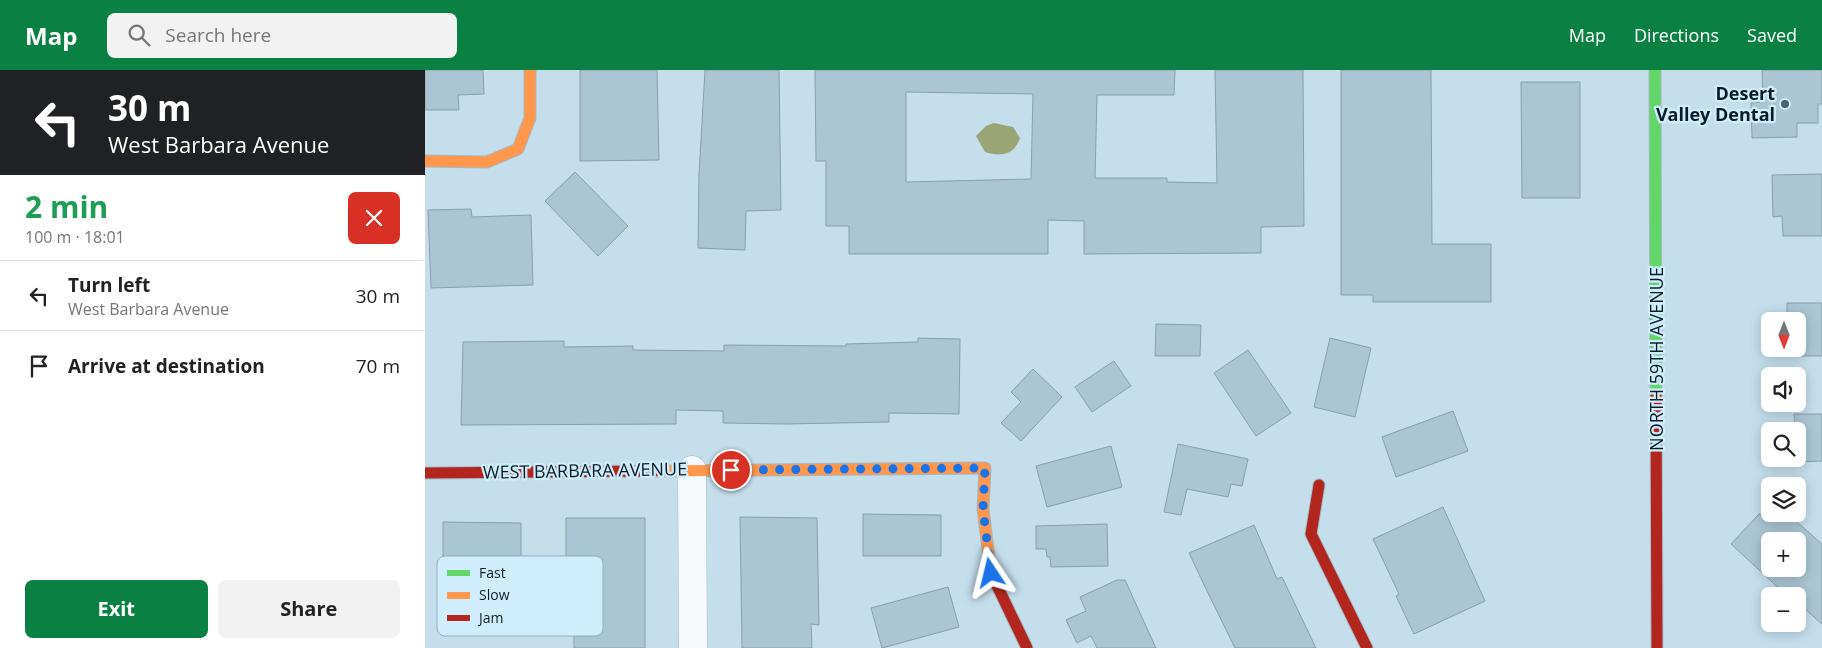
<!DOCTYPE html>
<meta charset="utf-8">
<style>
body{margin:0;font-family:"Open Sans",sans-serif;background:#f2f2f2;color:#222;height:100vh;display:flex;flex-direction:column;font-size:19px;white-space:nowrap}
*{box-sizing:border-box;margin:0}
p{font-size:16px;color:#767676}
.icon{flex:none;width:28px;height:28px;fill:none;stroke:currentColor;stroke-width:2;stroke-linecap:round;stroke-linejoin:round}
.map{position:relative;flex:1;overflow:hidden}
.sheet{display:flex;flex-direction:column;background:#fff;width:425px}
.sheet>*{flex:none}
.banner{background:#202124;color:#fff;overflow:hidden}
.needle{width:32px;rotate:180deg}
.fabs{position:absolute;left:1336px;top:242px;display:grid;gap:10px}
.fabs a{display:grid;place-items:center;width:45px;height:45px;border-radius:8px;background:#fff;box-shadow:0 2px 12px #0003;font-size:25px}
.pin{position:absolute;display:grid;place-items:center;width:42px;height:42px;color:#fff;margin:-21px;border:2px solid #fff;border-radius:50%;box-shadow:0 1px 5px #0007}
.me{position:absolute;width:55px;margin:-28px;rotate:350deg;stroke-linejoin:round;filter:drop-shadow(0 0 4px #0008)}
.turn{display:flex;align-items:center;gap:18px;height:105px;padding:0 25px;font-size:22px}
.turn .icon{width:65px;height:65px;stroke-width:2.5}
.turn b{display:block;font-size:35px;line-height:42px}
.round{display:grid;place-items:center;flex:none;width:52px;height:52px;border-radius:8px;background:#f2f2f2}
.head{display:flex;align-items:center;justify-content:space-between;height:85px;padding:0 25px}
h1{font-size:30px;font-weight:700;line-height:38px;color:#1e9e55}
.primary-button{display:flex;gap:10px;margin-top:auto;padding:10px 25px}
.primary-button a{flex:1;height:58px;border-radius:8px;background:#0b8043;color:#fff;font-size:20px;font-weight:700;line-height:58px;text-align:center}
.primary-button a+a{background:#f2f2f2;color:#222}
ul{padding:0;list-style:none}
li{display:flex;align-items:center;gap:15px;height:70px;padding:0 25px;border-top:1px solid #e0e0e0}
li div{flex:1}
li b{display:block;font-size:19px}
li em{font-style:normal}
header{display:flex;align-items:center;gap:30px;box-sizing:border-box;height:70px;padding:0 25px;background:#0b8043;color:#fff}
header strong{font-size:24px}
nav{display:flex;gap:28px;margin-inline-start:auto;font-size:18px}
.search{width:350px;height:45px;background:#f2f2f2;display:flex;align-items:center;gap:12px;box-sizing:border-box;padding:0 18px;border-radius:8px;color:#767676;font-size:19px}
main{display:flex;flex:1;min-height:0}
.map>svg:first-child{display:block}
.water{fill:#99a574}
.building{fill:#aac5d3;stroke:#8b9faa;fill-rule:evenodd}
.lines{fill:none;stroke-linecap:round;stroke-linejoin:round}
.street-casing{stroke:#a5b9c5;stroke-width:29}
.fast-casing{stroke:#a5b9c5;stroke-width:13}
.slow-casing{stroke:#a5b9c5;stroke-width:13}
.jam-casing{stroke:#a5b9c5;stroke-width:13}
.street{stroke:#f6fafc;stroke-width:28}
.fast{stroke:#63d668;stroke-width:11}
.slow{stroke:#ff974d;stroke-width:11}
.jam{stroke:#b3261e;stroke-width:11}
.route{stroke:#1a73e8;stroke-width:9;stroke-dasharray:0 16.2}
.poi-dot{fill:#4b616c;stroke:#d0edfe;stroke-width:2}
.labels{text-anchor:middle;stroke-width:4.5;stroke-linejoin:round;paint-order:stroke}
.poi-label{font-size:18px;font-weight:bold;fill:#0a1d27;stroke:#d0edfe;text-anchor:end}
.street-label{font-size:18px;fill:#0a1d27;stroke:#d0edfe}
.key{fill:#d0edfe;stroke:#95afbe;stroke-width:1}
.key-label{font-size:14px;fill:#0a1d27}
</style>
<header>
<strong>Map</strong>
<div class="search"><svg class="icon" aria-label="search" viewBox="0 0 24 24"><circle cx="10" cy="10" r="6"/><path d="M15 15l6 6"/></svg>Search here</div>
<nav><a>Map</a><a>Directions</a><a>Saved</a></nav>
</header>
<main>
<section class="sheet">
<div class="banner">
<div class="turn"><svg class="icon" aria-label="left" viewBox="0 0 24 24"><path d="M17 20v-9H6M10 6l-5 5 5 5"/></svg><div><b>30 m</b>West Barbara Avenue</div></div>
</div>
<div class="head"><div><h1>2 min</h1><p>100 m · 18:01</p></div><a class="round" style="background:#d93025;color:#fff"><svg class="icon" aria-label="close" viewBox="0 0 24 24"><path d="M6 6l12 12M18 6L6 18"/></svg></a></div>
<ul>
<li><svg class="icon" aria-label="left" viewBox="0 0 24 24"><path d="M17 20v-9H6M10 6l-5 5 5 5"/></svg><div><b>Turn left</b><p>West Barbara Avenue</p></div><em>30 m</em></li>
<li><svg class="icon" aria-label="arrive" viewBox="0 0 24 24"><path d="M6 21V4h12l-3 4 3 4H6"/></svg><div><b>Arrive at destination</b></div><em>70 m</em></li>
</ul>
<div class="primary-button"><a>Exit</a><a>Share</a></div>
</section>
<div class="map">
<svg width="1397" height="578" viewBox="0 0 1397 578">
<rect width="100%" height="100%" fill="#c4deec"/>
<path class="water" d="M 569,53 L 588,57 L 595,68 C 589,85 576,87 560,82 L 551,66 L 561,56 Z"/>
<g class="building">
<polygon points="0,0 58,0 59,24 33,25 34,40 0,40"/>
<polygon points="155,0 232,0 234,90 155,91"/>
<polygon points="280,0 354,0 356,140 321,141 320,180 273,178 274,104"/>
<path d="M 390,0 L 750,0 L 749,25 L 672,25 L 670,108 L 742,108 L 742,112 L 792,113 L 790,0 L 878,0 L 879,156 L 836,157 L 836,183 L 659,184 L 659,151 L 623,150 L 623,184 L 424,184 L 424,156 L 401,156 L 401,91 L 391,91 ZM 481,22 L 608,24 L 606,109 L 481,112 Z"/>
<polygon points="916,0 1006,0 1007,174 1066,174 1066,232 948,232 948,225 916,225"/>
<polygon points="1337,0 1397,0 1397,34 1393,34 1393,53 1372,53 1372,67 1327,68 1326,33 1338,32"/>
<polygon points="1096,12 1155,12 1155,128 1097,128"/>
<polygon points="150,102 203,156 173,186 120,131"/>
<polygon points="1397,104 1397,166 1358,166 1357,146 1348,147 1347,105"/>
<polygon points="46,139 47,147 106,145 108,215 6,218 3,140"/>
<polygon points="1362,233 1397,233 1397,286 1363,286 1362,279 1372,279 1372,251 1362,251"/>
<polygon points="731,254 776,255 775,286 730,286"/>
<polygon points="493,268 535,269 534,344 464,343 464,352 361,354 298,353 298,341 251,340 251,354 36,355 38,272 139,271 139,277 208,276 208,280 299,281 299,275 421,276 421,274 493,272"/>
<polygon points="905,268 946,278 930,347 889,337"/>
<polygon points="823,280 866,343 831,366 789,303"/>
<polygon points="689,291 706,316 667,342 650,317"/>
<polygon points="608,299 637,327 596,371 576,353 596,332 586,322"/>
<polygon points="1028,341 1043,381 971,407 957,367"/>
<polygon points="1369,344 1397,344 1397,391 1371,392 1372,361 1370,361"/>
<polygon points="753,374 823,389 817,416 806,414 803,427 762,419 756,445 739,442"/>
<polygon points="686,376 697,417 622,437 611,396"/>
<polygon points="1018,437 1060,531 989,564 971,526 974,524 948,469"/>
<polygon points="438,444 516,445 516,486 438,486"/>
<path d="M 1334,444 L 1363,444 L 1397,474 L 1397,554 L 1372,532 L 1372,526 L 1366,526 L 1362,522 L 1360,524 L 1306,474 ZM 1345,471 L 1372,471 L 1372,499 L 1345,499 Z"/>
<polygon points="315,447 392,448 394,555 386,554 387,578 317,578"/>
<polygon points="141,448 220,448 220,578 149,578 148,491 141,491"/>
<polygon points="18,452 96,453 96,495 90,495 89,555 30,554 30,539 18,538"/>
<polygon points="682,454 683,496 626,497 625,487 622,487 621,479 611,479 611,456"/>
<polygon points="829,455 852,509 857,507 891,578 810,578 782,521 764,483"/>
<polygon points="692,510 700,510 731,578 672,578 666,566 652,573 641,550 661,541 655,527"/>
<polygon points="523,517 534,557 457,578 446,538"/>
</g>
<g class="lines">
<defs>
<polyline id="street" points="267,400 268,578"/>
<polyline id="fast" points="1230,0 1231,325"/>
<g id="slow">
<polyline points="0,91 62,92 93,79 105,48 105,0"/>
<polyline points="230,401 560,398 558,439 565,496"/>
</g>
<g id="jam">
<polyline points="1231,325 1232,578"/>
<polyline points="0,403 230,401"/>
<polyline points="894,415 886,464 942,578"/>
<polyline points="565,496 566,503 602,578"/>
</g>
</defs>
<use href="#street" class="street-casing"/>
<use href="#fast" class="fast-casing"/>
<use href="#slow" class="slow-casing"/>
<use href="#jam" class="jam-casing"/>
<use href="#street" class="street"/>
<use href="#fast" class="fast"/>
<use href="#slow" class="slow"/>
<use href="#jam" class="jam"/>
</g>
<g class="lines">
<polyline class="route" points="306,400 560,398 558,439 566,503"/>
</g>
<circle class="poi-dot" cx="1360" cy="34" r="5"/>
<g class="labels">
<g class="poi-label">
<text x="1350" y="30">Desert<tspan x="1350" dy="21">Valley Dental</tspan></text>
</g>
<g class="street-label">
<text transform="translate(1232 289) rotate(-90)" y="6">NORTH 59TH AVENUE</text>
<text transform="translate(160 401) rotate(-1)" y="6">WEST BARBARA AVENUE</text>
</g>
</g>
<rect x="12" y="486" width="166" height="80" rx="8" class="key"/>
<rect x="22" y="500" width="23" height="6" fill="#63d668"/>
<rect x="22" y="522" width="23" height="7" fill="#ff974d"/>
<rect x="22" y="545" width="23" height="6" fill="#b3261e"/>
<g class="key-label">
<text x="54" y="508">Fast</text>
<text x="54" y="530">Slow</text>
<text x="54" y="553">Jam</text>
</g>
</svg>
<div class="fabs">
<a><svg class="needle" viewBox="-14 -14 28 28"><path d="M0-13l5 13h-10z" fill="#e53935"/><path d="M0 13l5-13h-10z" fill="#767676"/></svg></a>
<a><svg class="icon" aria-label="sound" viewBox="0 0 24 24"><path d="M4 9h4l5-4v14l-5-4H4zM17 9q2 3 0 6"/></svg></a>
<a><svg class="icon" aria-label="search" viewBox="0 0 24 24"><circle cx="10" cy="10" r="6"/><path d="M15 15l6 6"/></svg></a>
<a><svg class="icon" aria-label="layers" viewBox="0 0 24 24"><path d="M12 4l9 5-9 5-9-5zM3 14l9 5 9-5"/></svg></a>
<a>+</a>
<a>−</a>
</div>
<div class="pin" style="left:306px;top:400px;background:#d93025"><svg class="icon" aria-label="arrive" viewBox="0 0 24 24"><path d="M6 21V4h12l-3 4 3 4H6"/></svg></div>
<svg class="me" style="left:566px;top:503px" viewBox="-20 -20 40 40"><path d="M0-17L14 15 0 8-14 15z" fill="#1a73e8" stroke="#fff" stroke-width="4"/></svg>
</div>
</main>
